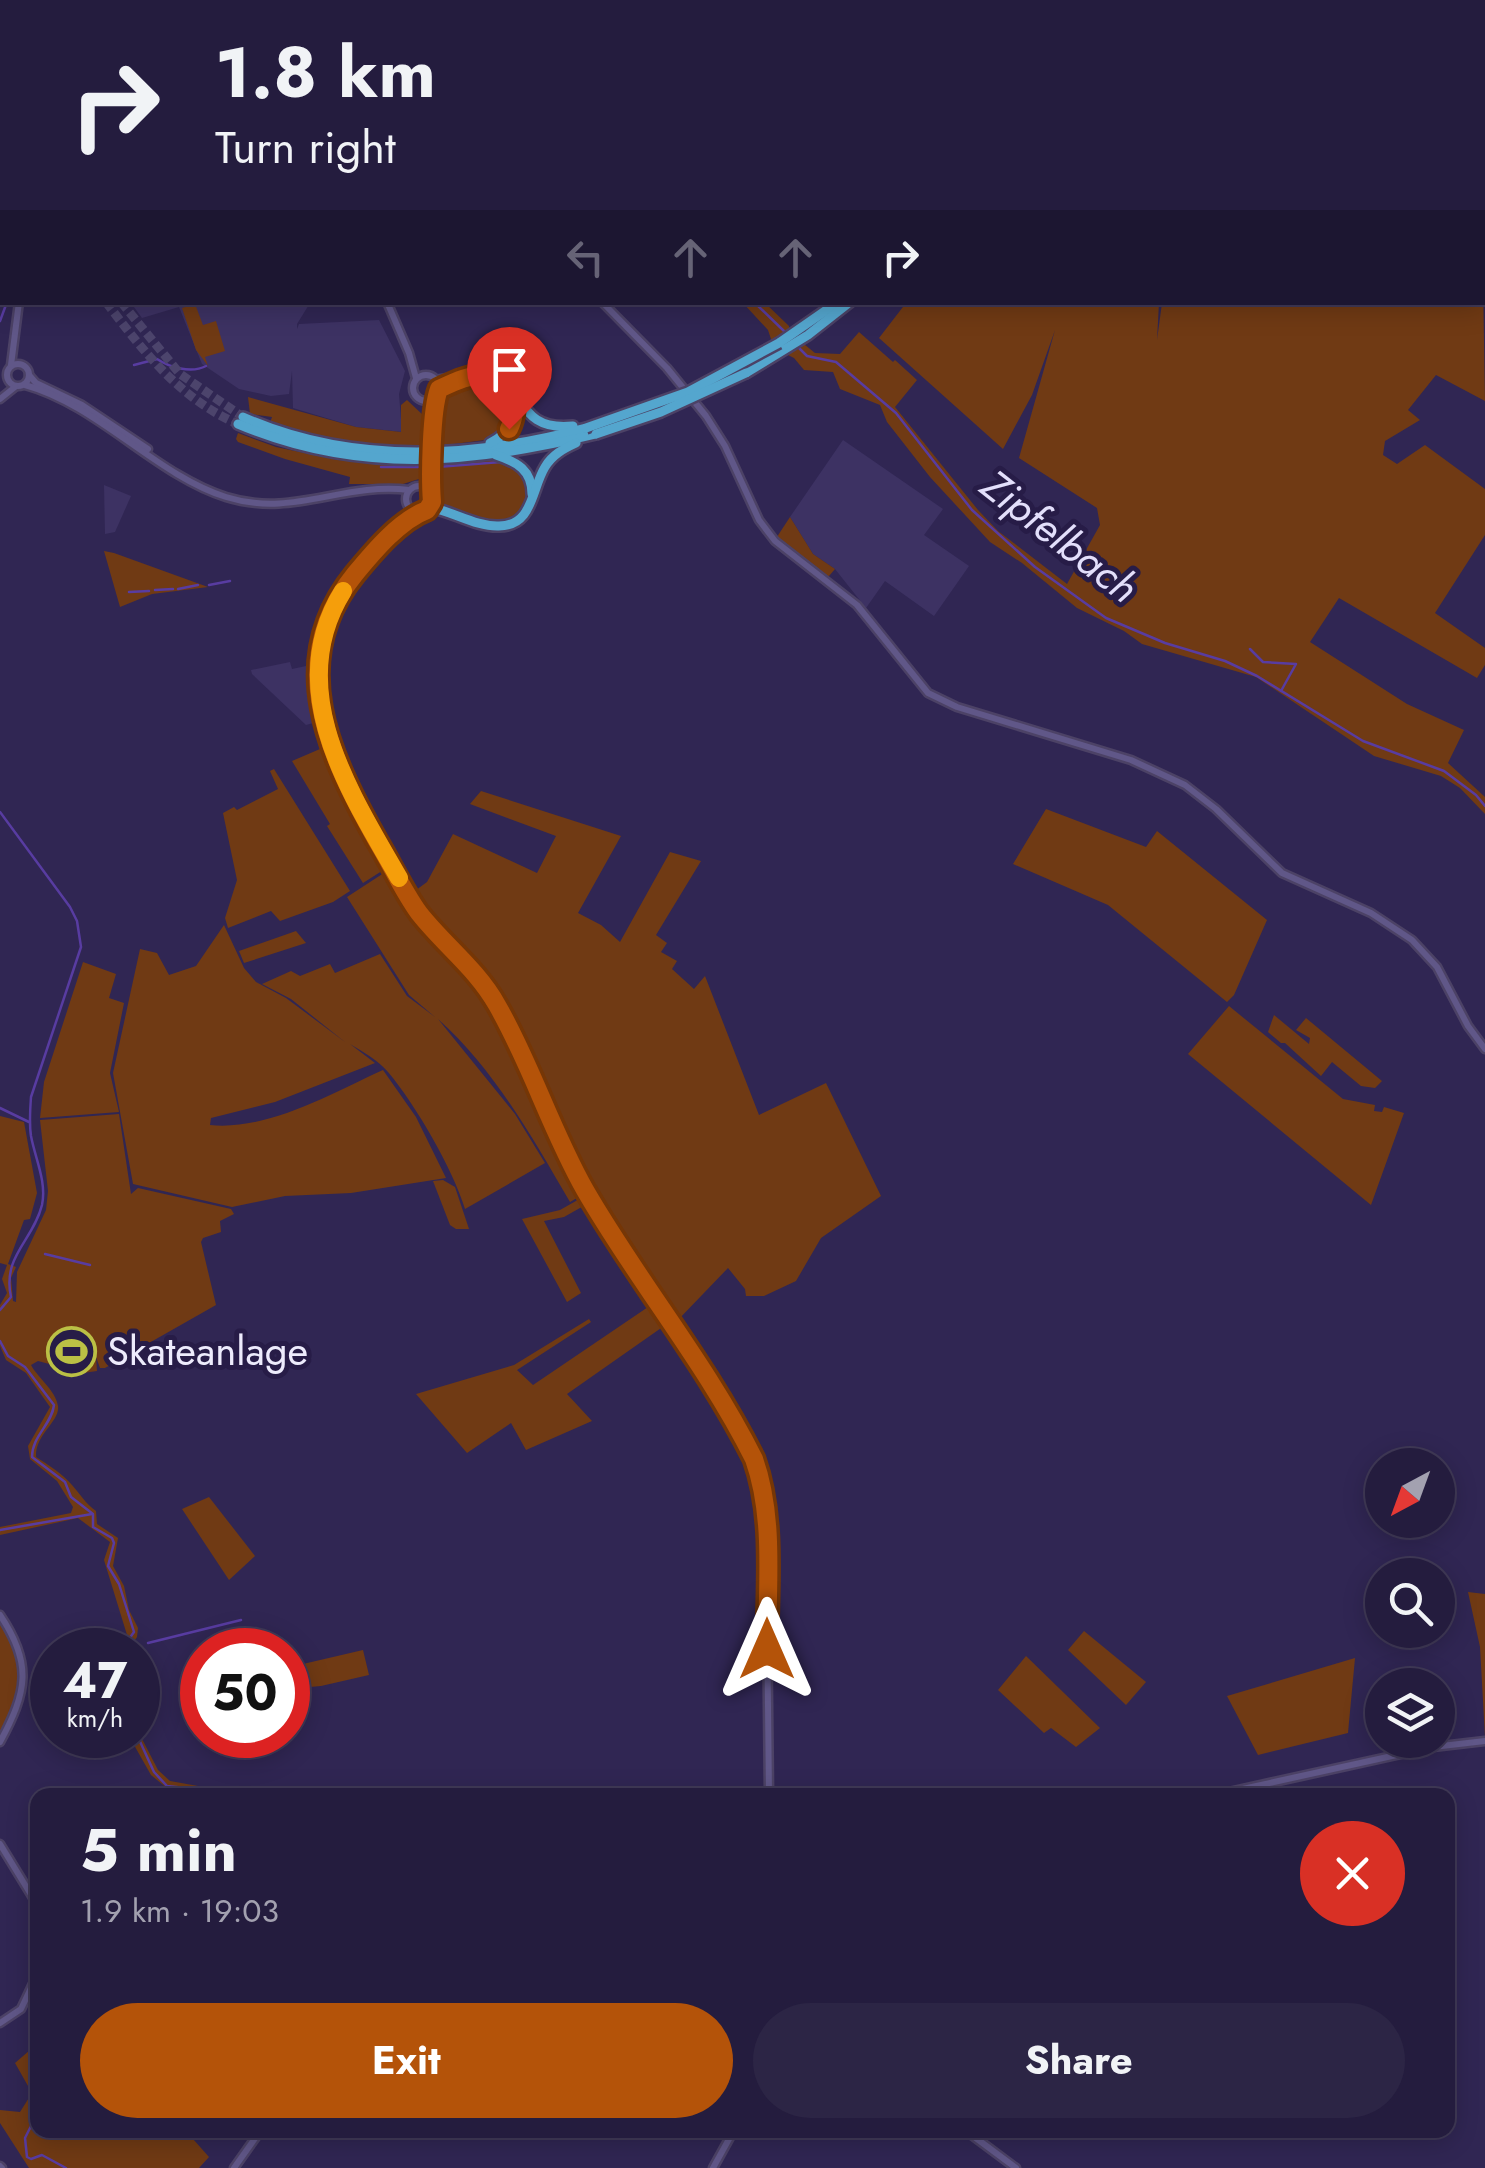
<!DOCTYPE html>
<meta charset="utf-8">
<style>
body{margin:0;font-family:Jost,sans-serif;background:#2c2545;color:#f1f3f6;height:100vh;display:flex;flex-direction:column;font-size:38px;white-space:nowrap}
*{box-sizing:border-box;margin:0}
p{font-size:32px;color:#a3a1b0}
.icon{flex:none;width:55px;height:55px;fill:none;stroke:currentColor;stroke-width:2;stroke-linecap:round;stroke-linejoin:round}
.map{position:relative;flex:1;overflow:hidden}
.sheet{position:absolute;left:30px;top:1788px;width:1425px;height:350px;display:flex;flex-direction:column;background:#241c3e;border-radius:20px;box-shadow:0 5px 25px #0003,0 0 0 2px #413a58}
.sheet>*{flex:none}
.hud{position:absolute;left:0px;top:0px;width:1485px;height:305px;box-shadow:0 5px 25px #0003,0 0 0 2px #413a58;background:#241c3e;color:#f1f3f6;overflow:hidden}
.needle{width:65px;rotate:221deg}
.buttons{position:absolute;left:1365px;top:1448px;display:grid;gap:20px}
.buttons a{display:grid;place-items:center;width:90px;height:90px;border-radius:50%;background:#241c3e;box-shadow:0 5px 25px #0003,0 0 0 2px #413a58;font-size:50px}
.speed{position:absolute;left:30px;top:1628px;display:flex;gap:20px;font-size:50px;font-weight:700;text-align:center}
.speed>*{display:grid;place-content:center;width:130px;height:130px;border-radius:50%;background:#241c3e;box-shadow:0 5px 25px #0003,0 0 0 2px #413a58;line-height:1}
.speed small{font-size:25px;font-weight:400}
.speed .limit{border:15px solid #d22;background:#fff;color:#111}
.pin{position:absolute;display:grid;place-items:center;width:85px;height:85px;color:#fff;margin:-102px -42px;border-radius:50% 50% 50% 0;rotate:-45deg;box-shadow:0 0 10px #0007}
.pin .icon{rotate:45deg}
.me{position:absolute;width:110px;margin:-55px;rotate:0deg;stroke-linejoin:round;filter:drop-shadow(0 0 8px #0008)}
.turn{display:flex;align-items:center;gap:35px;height:210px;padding:0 50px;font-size:45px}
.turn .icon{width:130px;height:130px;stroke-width:2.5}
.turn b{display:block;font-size:70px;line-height:85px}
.lanes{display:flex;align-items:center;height:95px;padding:0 50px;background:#0003;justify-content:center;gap:50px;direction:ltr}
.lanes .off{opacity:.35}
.round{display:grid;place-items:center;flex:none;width:105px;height:105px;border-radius:52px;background:#2c2545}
.head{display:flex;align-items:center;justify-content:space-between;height:170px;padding:0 50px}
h1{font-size:60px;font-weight:700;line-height:75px}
.action{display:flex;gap:20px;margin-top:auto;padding:20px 50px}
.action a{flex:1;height:115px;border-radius:60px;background:#b45309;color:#fff;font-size:40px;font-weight:700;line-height:115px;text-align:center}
.action a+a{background:#2c2545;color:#f1f3f6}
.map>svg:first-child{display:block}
.built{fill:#3d3263}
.green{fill:#703a14}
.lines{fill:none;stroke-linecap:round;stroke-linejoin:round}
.stream{stroke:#583ca1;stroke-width:2.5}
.highway-tunnel{stroke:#4c446c;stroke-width:9;stroke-dasharray:9 4.5;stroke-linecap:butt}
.secondary-casing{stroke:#4c4266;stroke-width:11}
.highway-casing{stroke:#4c4266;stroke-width:14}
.secondary{stroke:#605788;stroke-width:6}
.highway{stroke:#54a6ce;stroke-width:9}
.rail{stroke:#a49eba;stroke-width:2.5;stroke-dasharray:5 10;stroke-linecap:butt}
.secondary-bridge-casing{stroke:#4c4266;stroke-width:11;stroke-linecap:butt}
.highway-bridge-casing{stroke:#4c4266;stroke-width:14;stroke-linecap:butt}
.secondary-bridge{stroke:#605788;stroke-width:6}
.highway-bridge{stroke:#54a6ce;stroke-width:9}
.route-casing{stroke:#753606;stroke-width:25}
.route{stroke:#b45309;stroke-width:18}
.slow{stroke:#f59e0b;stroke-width:18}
.labels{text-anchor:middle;stroke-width:10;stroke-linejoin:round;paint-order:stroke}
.poi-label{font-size:40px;fill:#edebfc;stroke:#271c47;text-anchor:start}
.water-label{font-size:42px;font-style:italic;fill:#e3dffb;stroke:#271c47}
</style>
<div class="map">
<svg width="1485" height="2168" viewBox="0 0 1485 2168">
<rect width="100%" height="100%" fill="#302653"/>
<g class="built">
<polygon points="783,0 1238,0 789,2"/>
<polygon points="131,303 310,303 297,324 297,329 299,324 379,320 405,371 399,394 402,432 356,427 293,408 292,371 289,394 271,396 239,389 202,364 179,307 142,318"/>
<polygon points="843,440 943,509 924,535 969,566 934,616 885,581 866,608 835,569 813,554 790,517"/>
<polygon points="104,485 131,496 115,532 105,534"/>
<polygon points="290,662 292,669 306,666 317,722 306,725 252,674 251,670"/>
</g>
<g class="green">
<polygon points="1483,281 1485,401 1436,375 1408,410 1420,420 1385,441 1383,455 1397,464 1425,445 1485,489 1485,535 1435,613 1485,648 1485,665 1477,678 1339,598 1310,642 1407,704 1464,730 1448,763 1485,797 1485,814 1460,788 1441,776 1374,756 1256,677 1142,644 1124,631 1077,608 1022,563 990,542 930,477 887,422 880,405 840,389 833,372 804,370 794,358 774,348 768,330 743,303 765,303 789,326 789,332 815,353 840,354 859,332 893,362 895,360 917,380 895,407 978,510 998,531 1067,584 1100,525 1097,508 1019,458 1055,330 1032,395 1003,449 879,338 906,303 1159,303 1157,340 1162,303 1482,302"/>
<polygon points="195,304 203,325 216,321 225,351 205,357 208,366 196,350 182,308"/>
<path d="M 486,378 C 509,386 512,399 511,421 L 493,439 L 438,446 C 438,401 426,383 486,378 Z"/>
<path d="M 248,397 L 356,427 L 401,432 L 401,405 L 407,400 L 424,416 L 426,446 C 371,446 322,441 270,423 L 272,417 L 250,414 Z"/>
<polygon points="238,433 276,447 338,460 424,466 419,479 403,484 349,484 350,477 285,459 238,442 236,439"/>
<path d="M 496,460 L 507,461 L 524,474 C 542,543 468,524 435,498 L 431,488 L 436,465 Z"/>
<polygon points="790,517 813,554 835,569 823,583 773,543"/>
<polygon points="104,551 114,553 208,587 152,594 120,607"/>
<polygon points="320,749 331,757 354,807 386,864 385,869 363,883 327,826 330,824 292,761"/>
<polygon points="274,769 350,891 333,902 280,921 271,911 228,928 225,918 237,880 223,813 234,807 237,810 278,789 270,771"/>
<polygon points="481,791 621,836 578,913 601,925 620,942 670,852 701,861 656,935 667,943 661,952 677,961 672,969 694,989 705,976 759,1115 826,1083 881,1196 821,1238 796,1281 764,1296 746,1296 745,1289 728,1268 677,1321 569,1146 487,975 431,920 412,893 427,882 453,834 537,873 556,836 470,804"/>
<polygon points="1046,809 1146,847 1157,831 1267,920 1234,995 1227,1002 1108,905 1013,864"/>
<path d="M 390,869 L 403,893 L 492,1002 L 582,1195 L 570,1202 C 532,1137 494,1069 438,1019 L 515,1114 L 545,1163 L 465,1209 C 453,1169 415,1104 388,1072 C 378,1060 363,1052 350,1044 L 375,1063 L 275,1102 L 211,1118 L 210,1125 C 268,1131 332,1093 383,1070 L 416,1117 L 446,1178 L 351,1193 L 285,1196 L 232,1207 L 133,1184 L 113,1073 L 140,949 L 157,953 L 169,975 L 196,966 L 224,925 L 244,968 L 256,982 L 286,998 L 345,1042 L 291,999 L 262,984 L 291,971 L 300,976 L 330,964 L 335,973 L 380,954 L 407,996 L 435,1017 L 409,995 L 347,897 Z"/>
<polygon points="296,931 306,943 244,963 239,951"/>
<polygon points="83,962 116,974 109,998 124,1003 110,1073 119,1112 40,1118 44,1082"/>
<polygon points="1229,1006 1343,1099 1375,1105 1374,1111 1382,1112 1384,1107 1404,1113 1371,1205 1188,1054"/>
<polygon points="1274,1015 1309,1044 1310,1038 1296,1030 1306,1018 1382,1081 1375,1088 1361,1086 1332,1062 1321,1076 1285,1043 1281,1043 1268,1032"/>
<path d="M 119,1114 L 131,1194 L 138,1188 L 231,1209 L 234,1214 L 220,1221 L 221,1232 L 203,1238 L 201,1242 L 216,1305 L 105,1368 L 100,1368 L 96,1357 L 97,1371 L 83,1373 L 38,1361 L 31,1365 C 38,1378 56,1391 58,1406 C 60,1422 35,1434 36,1457 C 48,1465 62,1473 72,1485 C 81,1495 85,1503 96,1511 L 97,1524 L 118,1538 L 113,1566 L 124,1586 L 129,1610 L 138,1628 L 137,1637 L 128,1650 L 117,1650 L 127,1635 L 104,1560 L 110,1542 L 78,1518 L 0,1535 L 0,1527 L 71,1513 L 73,1507 L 57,1481 L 30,1459 L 28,1446 L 50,1407 L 26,1373 L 6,1360 L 0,1346 L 0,1305 L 7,1293 L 2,1279 L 7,1265 L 0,1263 L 0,1116 L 24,1122 L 37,1193 L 30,1219 L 24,1220 L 8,1264 L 16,1267 L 11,1278 L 13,1301 L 16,1302 L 17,1272 L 46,1210 L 48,1191 L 40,1120 Z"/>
<polygon points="443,1180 455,1187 469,1229 456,1229 450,1225 433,1181"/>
<polygon points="583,1197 587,1204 564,1217 544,1221 581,1293 567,1302 522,1219 560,1210"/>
<polygon points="651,1305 664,1326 567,1394 592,1421 526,1450 511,1423 467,1453 416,1394 514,1365 589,1319 591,1322 517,1370 533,1385"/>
<polygon points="209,1497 255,1556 229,1580 182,1509"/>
<polygon points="1468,1592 1485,1594 1485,1737 1480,1647"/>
<path d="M 0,1620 C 26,1658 25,1696 0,1734 Z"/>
<polygon points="1084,1631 1146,1682 1126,1705 1068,1650"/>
<polygon points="363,1650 369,1675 321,1686 288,1689 288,1664 303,1664"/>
<polygon points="1026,1656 1100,1728 1076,1747 1051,1728 1044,1733 998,1690"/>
<polygon points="1355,1658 1348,1733 1258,1755 1227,1696"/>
<polygon points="138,1717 141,1718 140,1735 158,1770 170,1781 198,1786 205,1795 173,1793 151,1775 134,1745"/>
<polygon points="37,2044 38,2130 185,2130 209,2157 199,2168 29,2168 0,2123 0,2110 20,2112 32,2093 15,2063"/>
</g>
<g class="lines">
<g class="stream">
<polyline points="506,0 513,2"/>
<polyline points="0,137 2,140"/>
<polyline points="754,302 785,332"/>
<polyline points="0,321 7,302"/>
<polyline points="797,346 807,356 836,362 896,413 972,510 1035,567 1106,618 1165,643 1225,661 1257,676 1363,741 1444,771 1476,795 1485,806"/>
<path d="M 134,365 L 157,359 C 169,367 191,374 206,366"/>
<polyline points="381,467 418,467"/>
<polyline points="437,467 501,462"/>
<polyline points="209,585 230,581"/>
<polyline points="178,589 198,585"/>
<polyline points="155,590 173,589"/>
<polyline points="129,592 149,591"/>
<polyline points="1250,649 1263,662 1296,664 1281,691"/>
<path d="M 0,812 L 70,907 L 77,921 L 81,947 L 31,1097 C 30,1110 29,1123 31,1136 C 35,1158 47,1182 42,1205 C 33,1241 2,1256 11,1297 L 0,1310"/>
<polyline points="0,1108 29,1122"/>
<polyline points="45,1254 90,1265"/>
<path d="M 0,1341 L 8,1356 L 25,1367 L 54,1405 C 52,1424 32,1436 32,1457 L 65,1482 L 71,1497 L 93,1514 L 93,1527 L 112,1538 L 114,1543 L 108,1566 L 119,1584 L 134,1632 L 121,1650"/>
<polyline points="0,1530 92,1514"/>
<polyline points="148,1643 241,1620"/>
<polyline points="137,1735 154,1772 167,1786 195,1789 201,1795"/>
<polyline points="38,2112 25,2138 27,2157 31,2159 42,2155 66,2168"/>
</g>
<g class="highway-tunnel">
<polyline points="0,176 2,177"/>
<path d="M 106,302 C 143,351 180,399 238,424"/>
<polyline points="121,302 180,374 243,417"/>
</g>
<defs>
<g id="secondary">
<polyline points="434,2 442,0"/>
<polyline points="0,181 2,191"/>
<polyline points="387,302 409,353 416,378"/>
<polyline points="602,302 667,368 706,416 725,446 759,520 775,541 857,605 928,693 957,707 1131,760 1185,785 1216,809 1282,873 1371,913 1412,940 1437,967 1468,1026 1485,1049"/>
<circle cx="18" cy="375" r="11"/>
<polyline points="11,365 19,302"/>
<circle cx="426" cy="388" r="13"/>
<polyline points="29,375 36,383 82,405 148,449"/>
<path d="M 25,385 C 98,405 156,475 226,497 C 293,518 342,482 409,490"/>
<polyline points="0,399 15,387"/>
<polyline points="433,400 434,438"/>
<circle cx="419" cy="499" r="13"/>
<polyline points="428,489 432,461"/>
<path d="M 417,512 C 368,556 319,604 317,674 C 315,739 355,801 386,856 C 398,877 409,900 425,920 C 446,946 473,965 490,993 C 528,1056 549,1127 585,1190 C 638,1282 706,1364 754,1459 L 760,1475 L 766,1527 L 769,1795"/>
<path d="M 0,1615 C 33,1664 27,1692 0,1742"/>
<polyline points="1215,1795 1433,1747 1485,1741"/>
<polyline points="0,1844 38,1906"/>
<polyline points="0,2023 21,2009 38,1973"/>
<polyline points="965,2130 1016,2168"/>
<polyline points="0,2166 2,2168"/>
<polyline points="234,2168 261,2130"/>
<polyline points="713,2168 734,2130"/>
</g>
<g id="highway">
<polyline points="1322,0 1322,2"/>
<polyline points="1329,0 1329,2"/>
<polyline points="1426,0 1434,2"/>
<polyline points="1259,2 1265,0"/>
<polyline points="1482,16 1485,17"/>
<polyline points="1482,31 1485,32"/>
<polyline points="1482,59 1485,59"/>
<polyline points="779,343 838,302"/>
<polyline points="746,373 808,335 850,302"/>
<path d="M 437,381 C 454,379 474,372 491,376 C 527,385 515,432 573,426"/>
<path d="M 243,417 C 351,465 473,458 586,428"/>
<path d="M 238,424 C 358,475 472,464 596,434"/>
<path d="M 490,443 C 512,432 515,418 514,395"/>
<path d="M 496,455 C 517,462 532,470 532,494"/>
<path d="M 429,507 C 452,511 476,527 499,526 C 533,526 531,490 545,467 C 552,455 563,449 576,443"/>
</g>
</defs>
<use href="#secondary" class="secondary-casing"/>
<use href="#highway" class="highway-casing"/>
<use href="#secondary" class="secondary"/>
<use href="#highway" class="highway"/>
<g class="rail">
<polyline points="744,0 750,2"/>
<polyline points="346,2 354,0"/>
<polyline points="373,2 380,0"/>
<polyline points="0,105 2,104"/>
<polyline points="1482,274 1485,275"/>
</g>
<defs>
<polyline id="secondary-bridge" points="432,461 434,438"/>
<g id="highway-bridge">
<polyline points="586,428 688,392 779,343"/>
<polyline points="596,434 661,412 746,373"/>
</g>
</defs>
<use href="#secondary-bridge" class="secondary-bridge-casing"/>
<use href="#highway-bridge" class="highway-bridge-casing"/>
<use href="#secondary-bridge" class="secondary-bridge"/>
<use href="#highway-bridge" class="highway-bridge"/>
</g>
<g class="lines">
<defs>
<path id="route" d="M 509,429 C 520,407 514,377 485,375 C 470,374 452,383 439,389 C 431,410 430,478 432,502 L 427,510 C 400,520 374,551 355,574 C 284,661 329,756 377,841 C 391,864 403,891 419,913 C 444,945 477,969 497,1005 C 531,1064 551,1130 585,1190 C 638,1282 706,1363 754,1459 C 775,1518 767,1587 767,1649"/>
</defs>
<use href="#route" class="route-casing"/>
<use href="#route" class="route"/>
<path class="slow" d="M 343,591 C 282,689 349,791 399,878"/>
</g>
<defs>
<symbol id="stadium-ring" viewBox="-11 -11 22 22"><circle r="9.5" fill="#271c47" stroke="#bbc045" stroke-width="1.5"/><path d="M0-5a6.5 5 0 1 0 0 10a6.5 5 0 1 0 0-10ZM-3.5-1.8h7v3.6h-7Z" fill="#bbc045"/></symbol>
</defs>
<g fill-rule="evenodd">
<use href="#stadium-ring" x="44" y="1324" width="55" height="55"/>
</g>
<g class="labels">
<g class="poi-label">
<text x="107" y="1365">Skateanlage</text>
</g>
<g class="water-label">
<text transform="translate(1060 536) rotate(38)" y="15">Zipfelbach</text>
</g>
</g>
</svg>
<div class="buttons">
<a><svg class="needle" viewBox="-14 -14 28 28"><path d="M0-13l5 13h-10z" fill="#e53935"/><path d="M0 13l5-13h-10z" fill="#a3a1b0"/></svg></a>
<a><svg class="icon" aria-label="search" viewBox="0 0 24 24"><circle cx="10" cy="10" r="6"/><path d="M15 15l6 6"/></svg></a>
<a><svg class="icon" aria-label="layers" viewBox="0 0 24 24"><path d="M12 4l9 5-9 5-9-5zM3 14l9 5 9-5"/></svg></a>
</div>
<div class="speed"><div>47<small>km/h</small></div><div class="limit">50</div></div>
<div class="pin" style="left:509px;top:429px;background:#d93025"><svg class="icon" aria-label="arrive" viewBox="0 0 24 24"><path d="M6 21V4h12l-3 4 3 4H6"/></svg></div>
<svg class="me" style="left:767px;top:1649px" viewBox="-20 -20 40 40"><path d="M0-17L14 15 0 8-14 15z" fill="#b45309" stroke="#fff" stroke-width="4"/></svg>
<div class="hud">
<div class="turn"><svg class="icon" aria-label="right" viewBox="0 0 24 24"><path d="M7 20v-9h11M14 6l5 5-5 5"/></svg><div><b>1.8 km</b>Turn right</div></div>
<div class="lanes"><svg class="icon off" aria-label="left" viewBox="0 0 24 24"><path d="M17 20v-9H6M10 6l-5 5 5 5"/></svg><svg class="icon off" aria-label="ahead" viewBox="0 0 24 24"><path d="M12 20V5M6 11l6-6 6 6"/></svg><svg class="icon off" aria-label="ahead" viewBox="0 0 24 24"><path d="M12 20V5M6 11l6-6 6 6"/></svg><svg class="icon" aria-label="right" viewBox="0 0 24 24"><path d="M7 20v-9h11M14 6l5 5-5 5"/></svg></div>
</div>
<section class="sheet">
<div class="head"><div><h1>5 min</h1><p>1.9 km · 19:03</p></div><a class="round" style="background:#d93025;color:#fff"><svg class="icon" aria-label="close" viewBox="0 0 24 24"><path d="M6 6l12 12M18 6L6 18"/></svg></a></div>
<div class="action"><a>Exit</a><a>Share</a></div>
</section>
</div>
